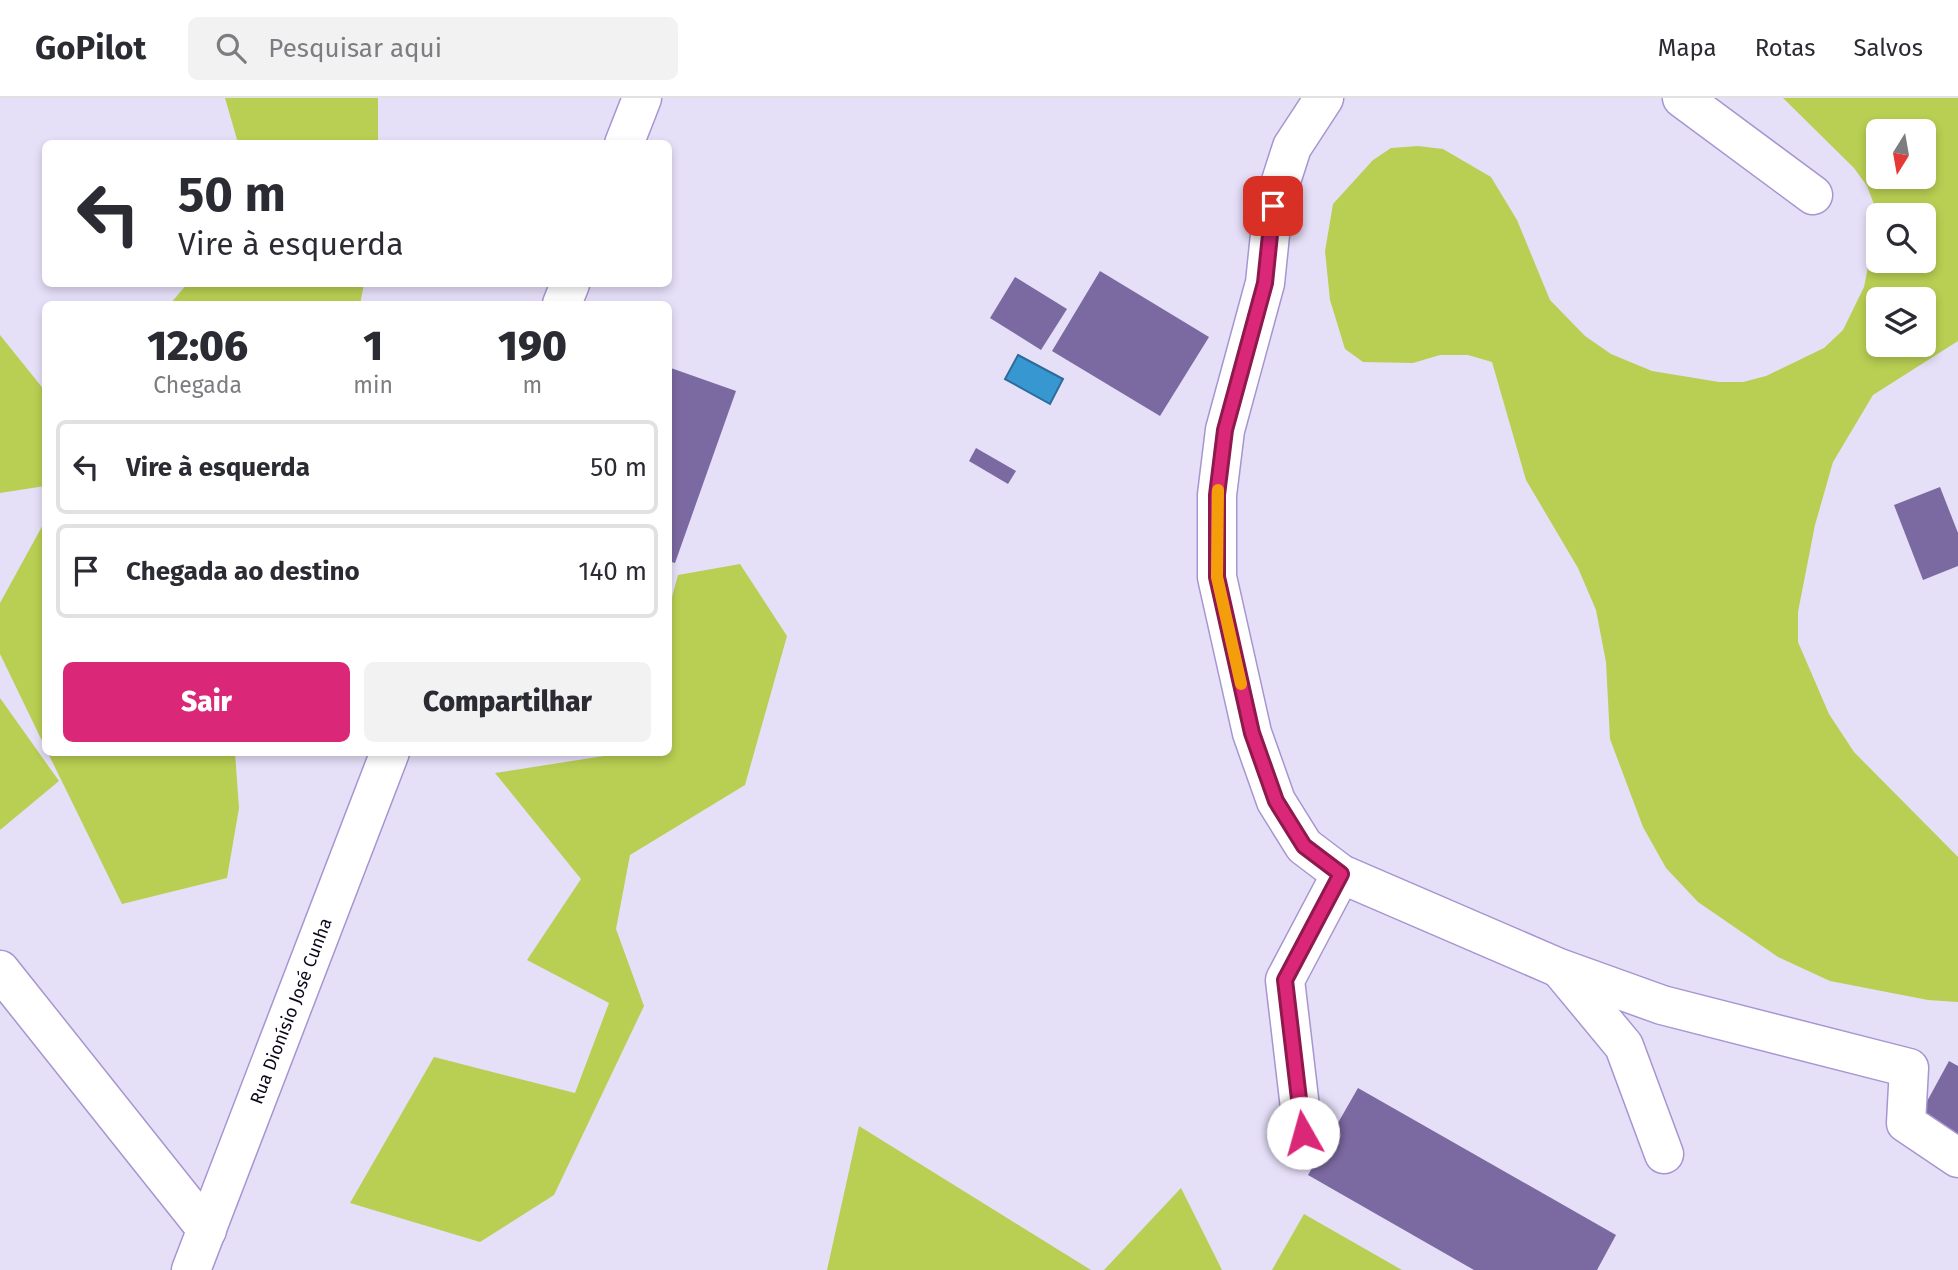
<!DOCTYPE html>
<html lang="pt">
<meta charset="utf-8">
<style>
body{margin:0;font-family:"Fira Sans",sans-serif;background:#f2f2f3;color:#2b2b33;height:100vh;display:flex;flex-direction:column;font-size:26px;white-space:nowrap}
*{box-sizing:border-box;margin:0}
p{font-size:23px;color:#7c7c81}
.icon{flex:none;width:38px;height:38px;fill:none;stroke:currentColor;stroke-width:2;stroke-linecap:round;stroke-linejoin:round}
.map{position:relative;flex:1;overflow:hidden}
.drawer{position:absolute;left:42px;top:203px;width:630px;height:455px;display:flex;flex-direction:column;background:#fff;border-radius:10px;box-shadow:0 4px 10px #0003}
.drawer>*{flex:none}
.guide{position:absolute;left:42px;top:42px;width:630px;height:147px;border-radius:10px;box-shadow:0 4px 10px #0003;background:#fff;color:#2b2b33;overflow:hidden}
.needle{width:46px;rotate:191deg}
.tools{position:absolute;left:1866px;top:21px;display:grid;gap:14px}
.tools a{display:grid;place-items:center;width:70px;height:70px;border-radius:10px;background:#fff;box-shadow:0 4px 10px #0003;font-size:35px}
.pin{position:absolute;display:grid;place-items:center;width:60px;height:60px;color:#fff;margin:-30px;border-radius:14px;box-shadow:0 4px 10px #0006}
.me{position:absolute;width:77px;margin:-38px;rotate:353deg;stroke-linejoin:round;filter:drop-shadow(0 0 5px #0008)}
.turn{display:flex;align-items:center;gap:24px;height:147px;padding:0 21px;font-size:32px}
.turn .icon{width:91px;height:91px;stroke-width:2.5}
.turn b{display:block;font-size:49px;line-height:60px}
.eta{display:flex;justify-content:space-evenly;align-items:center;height:119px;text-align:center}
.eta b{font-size:42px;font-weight:800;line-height:49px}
.cta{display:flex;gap:14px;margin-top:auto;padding:14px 21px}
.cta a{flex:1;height:80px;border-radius:10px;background:#db2777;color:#fff;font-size:28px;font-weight:800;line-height:80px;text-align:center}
.cta a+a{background:#f2f2f3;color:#2b2b33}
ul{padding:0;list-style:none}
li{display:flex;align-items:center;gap:21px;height:94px;margin:0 14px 10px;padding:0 7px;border:4px solid #e1e1e2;border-radius:10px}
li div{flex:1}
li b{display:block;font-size:26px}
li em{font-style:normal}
header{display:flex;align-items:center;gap:42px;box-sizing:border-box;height:98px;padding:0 35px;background:#fff;border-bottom:2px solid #e1e1e2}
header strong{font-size:33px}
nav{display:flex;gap:38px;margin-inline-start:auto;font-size:24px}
.search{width:490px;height:63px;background:#f2f2f3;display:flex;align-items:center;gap:18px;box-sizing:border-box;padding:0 24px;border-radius:10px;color:#7c7c81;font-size:26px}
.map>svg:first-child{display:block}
.green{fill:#b8cf53;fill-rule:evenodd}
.water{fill:#3797d0;stroke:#2b6c9a;stroke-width:2}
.building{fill:#7b69a1}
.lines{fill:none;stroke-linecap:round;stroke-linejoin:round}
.minor-casing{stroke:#a795d0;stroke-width:41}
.minor{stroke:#fff;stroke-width:38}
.route-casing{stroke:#8e194d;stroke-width:18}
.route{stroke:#db2777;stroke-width:12}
.slow{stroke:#f59e0b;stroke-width:12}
.labels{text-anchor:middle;stroke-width:6;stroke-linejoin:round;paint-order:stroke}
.street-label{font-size:18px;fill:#0e071b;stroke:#fff}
</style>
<header>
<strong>GoPilot</strong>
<div class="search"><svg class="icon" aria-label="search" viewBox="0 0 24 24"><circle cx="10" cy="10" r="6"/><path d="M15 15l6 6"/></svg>Pesquisar aqui</div>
<nav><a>Mapa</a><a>Rotas</a><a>Salvos</a></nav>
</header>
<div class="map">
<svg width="1958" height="1172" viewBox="0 0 1958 1172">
<rect width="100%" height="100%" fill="#e6dff8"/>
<g class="green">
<polygon points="225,0 378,0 378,45 238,45"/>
<path d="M 1783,0 L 1958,0 L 1958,243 L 1873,297 L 1833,364 L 1815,427 L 1798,514 L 1798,544 L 1829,616 L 1854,654 L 1958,759 L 1958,904 L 1928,902 L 1830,883 L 1778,859 L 1698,804 L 1666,770 L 1643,729 L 1610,641 L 1606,564 L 1596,512 L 1578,470 L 1526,382 L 1492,264 L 1468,257 L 1440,257 L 1413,265 L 1363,264 L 1345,251 L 1330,202 L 1325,153 L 1333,106 L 1373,62 L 1391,50 L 1418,48 L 1443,51 L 1491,79 L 1517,122 L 1550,202 L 1585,238 L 1611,256 L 1652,273 L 1719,284 L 1743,284 L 1766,278 L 1824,250 L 1843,232 L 1864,189 L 1878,119 L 1878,163 L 1923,163 L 1923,117 L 1878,117 L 1867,88 L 1854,70 ZM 1878,33 L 1923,33 L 1923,79 L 1878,79 ZM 1878,201 L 1923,201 L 1923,247 L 1878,247 Z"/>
<polygon points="187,186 364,186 360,206 170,206"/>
<polygon points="0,237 45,293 45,388 0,395"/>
<polygon points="45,423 45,649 0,556 0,505"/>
<polygon points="740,466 787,538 745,687 630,757 616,831 644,908 554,1097 480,1144 350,1105 434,959 575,995 609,905 527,862 581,781 495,675 623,655 668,654 669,510 678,477"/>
<polygon points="0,600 59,683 0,732"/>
<polygon points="48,655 235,655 239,710 227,780 122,806"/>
<polygon points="859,1028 1091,1172 827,1172"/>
<polygon points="1181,1090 1222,1172 1104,1172"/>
<polygon points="1304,1116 1402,1172 1272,1172"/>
</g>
<polygon class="water" points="1018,257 1063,281 1050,306 1005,281"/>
<g class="building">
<polygon points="1100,173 1209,239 1160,318 1052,253"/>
<polygon points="1015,179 1067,211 1041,252 990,220"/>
<polygon points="668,269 736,293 675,465 668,463"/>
<polygon points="976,350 1016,373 1008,386 969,363"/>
<polygon points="1940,389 1958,435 1958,468 1923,482 1894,407"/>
<polygon points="1949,963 1958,968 1958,1040 1919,1018"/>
<polygon points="1358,990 1616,1137 1597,1172 1474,1172 1308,1077"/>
</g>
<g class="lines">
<defs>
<g id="minor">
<polyline points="1324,0 1292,49 1273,108 1265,185 1225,332 1217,397 1217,479 1252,635 1276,703 1304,748 1341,776 1559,870 1662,907 1909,970 1906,1025 1958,1060"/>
<polyline points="1682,0 1813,97"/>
<polyline points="624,46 642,0"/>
<polyline points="562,206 570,186"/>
<polyline points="0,872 207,1132"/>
<polyline points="1561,872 1624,948 1664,1056"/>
<polyline points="1303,1035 1285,882 1341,776"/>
<polyline points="191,1172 390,654"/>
</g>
</defs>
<use href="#minor" class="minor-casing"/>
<use href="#minor" class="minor"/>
</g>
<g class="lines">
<defs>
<polyline id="route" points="1273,108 1265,185 1225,332 1217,397 1217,479 1252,635 1276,703 1304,748 1341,776 1285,882 1303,1035"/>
</defs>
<use href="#route" class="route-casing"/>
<use href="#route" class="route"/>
<polyline class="slow" points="1218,392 1217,479 1241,586"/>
</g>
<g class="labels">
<g class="street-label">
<text transform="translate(291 913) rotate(-69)" y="6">Rua Dionísio José Cunha</text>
</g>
</g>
</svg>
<div class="tools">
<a><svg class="needle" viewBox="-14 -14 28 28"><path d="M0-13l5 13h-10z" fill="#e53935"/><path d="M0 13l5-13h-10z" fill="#7c7c81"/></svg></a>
<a><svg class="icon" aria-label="search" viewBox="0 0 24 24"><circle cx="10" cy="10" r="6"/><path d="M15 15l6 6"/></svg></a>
<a><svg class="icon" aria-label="layers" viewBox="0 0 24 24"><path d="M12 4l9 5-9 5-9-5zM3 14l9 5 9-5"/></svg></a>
</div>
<div class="pin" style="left:1273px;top:108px;background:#d93025"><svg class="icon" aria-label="arrive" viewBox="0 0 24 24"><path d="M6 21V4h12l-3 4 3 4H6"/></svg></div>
<svg class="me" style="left:1303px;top:1035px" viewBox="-20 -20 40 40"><circle r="19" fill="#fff"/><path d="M0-13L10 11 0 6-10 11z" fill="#db2777"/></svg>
<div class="guide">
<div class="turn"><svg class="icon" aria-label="left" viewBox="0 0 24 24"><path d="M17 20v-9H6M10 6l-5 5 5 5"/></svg><div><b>50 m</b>Vire à esquerda</div></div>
</div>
<section class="drawer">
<div class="eta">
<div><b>12:06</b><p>Chegada</p></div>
<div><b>1</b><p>min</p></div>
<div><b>190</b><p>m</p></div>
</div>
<ul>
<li><svg class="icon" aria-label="left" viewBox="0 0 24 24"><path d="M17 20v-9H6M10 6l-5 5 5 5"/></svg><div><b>Vire à esquerda</b></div><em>50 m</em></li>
<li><svg class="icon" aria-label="arrive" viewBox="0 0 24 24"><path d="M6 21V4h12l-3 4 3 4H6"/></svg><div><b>Chegada ao destino</b></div><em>140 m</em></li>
</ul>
<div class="cta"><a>Sair</a><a>Compartilhar</a></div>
</section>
</div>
